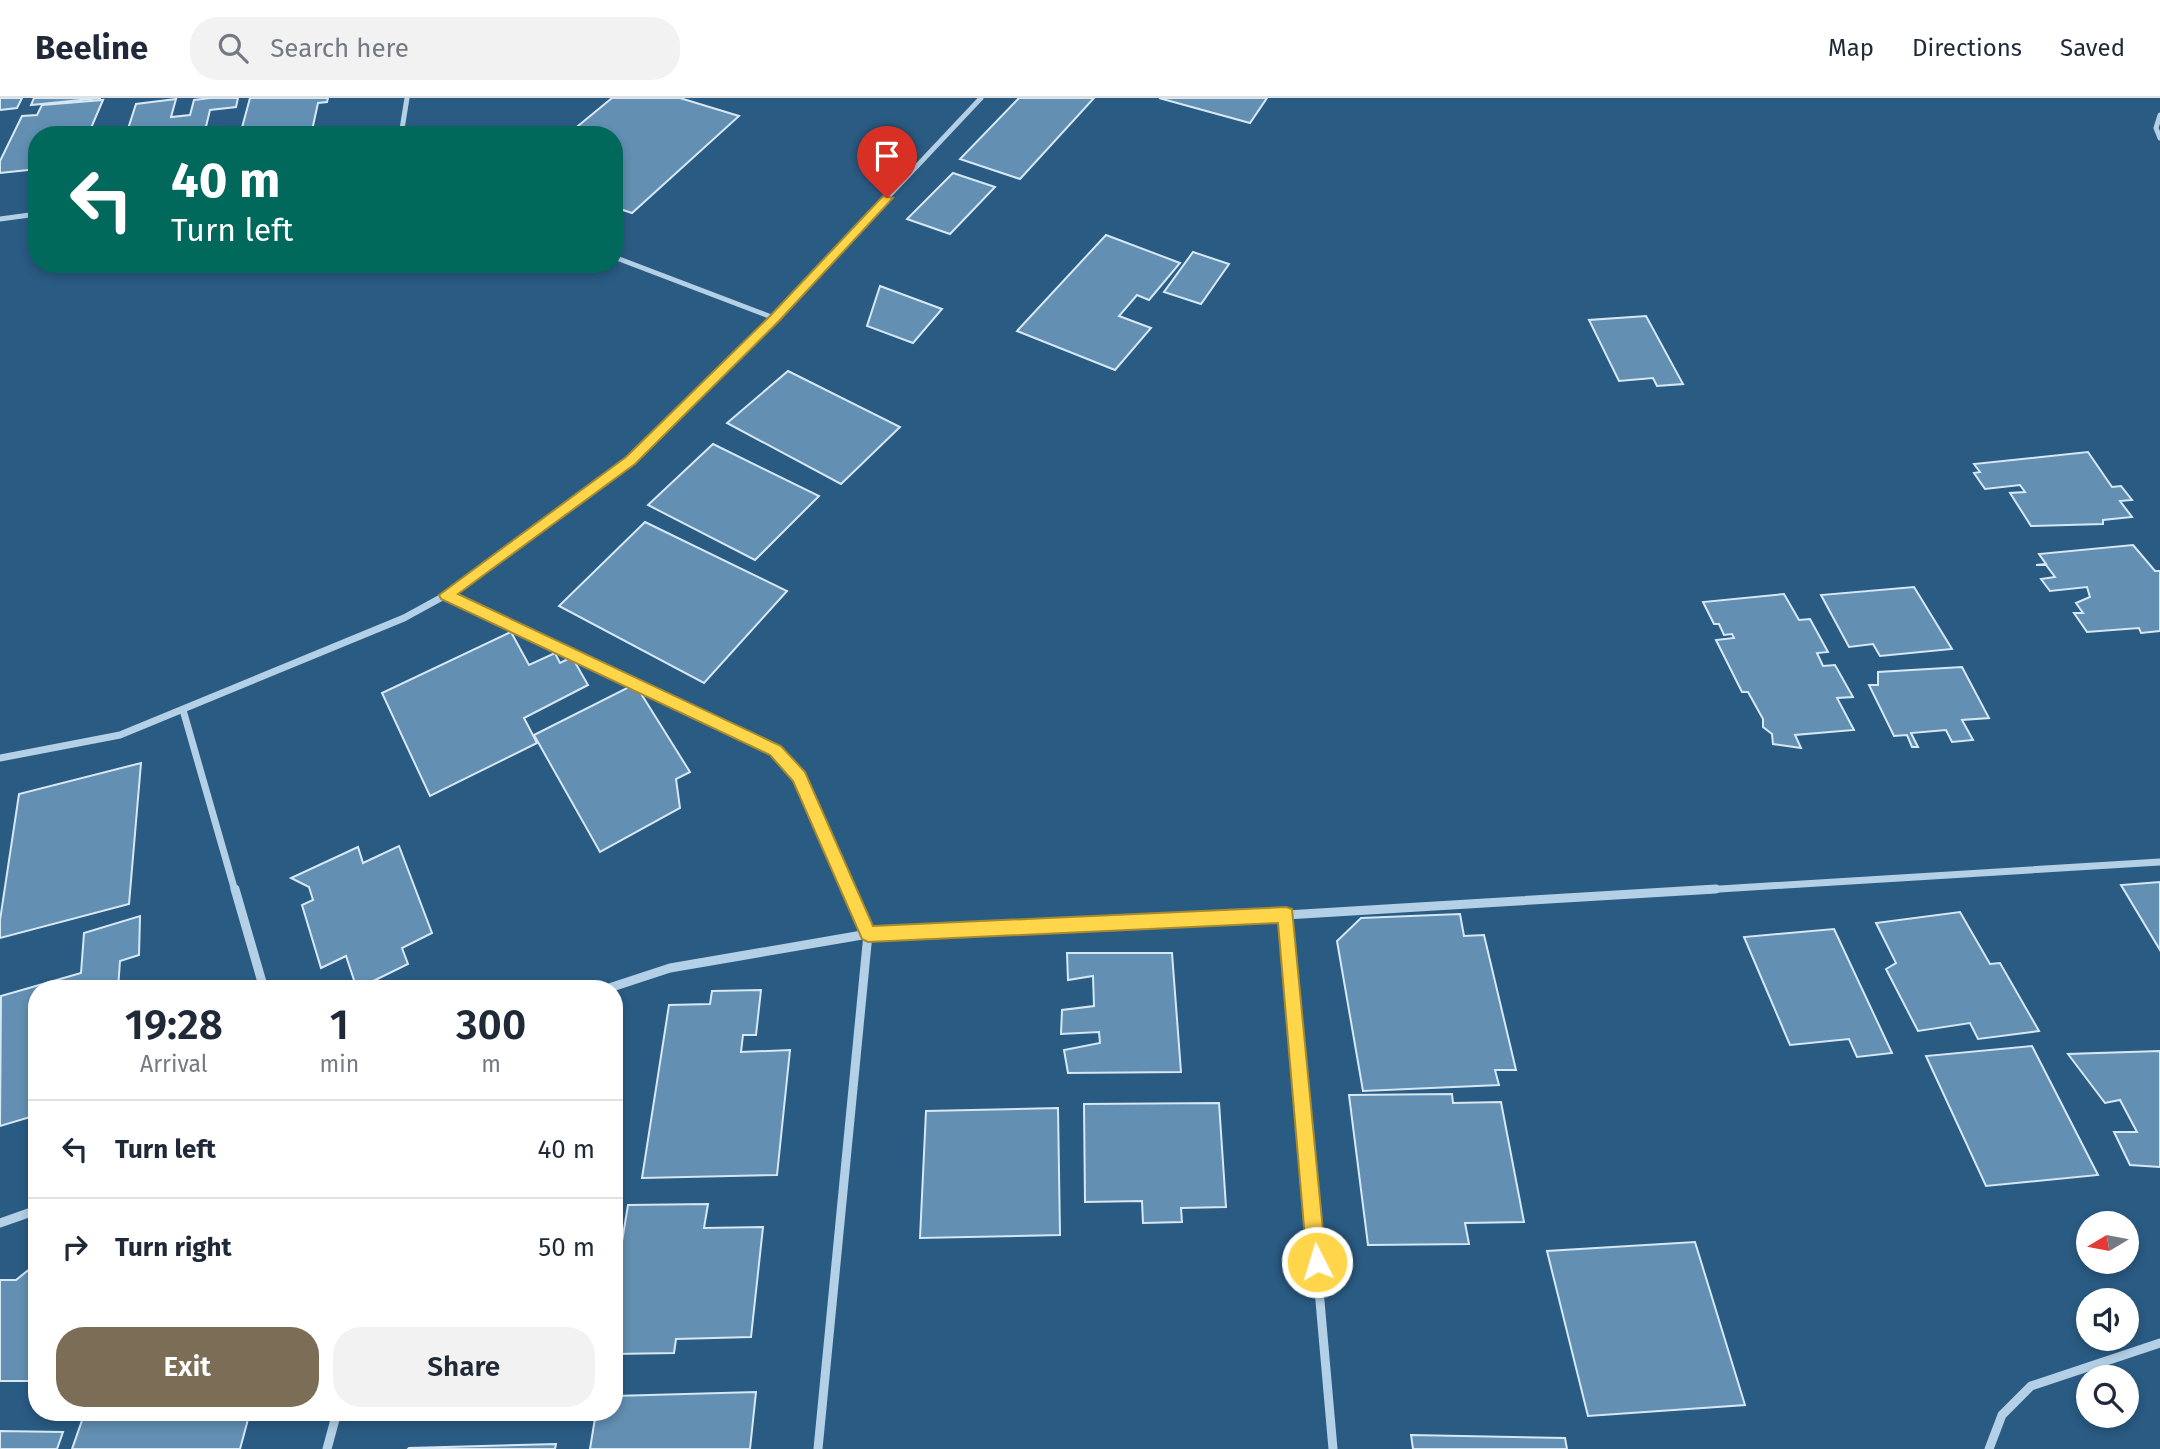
<!DOCTYPE html>
<style>
body{margin:0;font-family:"Fira Sans",sans-serif;background:#f2f2f3;color:#1f2937;height:100vh;display:flex;flex-direction:column;font-size:26px;white-space:nowrap}
*{box-sizing:border-box;margin:0}
p{font-size:23px;color:#747a83}
.icon{flex:none;width:38px;height:38px;fill:none;stroke:currentColor;stroke-width:2;stroke-linecap:round;stroke-linejoin:round}
.map{position:relative;flex:1;overflow:hidden}
.drawer{position:absolute;left:28px;top:882px;width:595px;height:441px;display:flex;flex-direction:column;background:#fff;border-radius:28px;box-shadow:0 4px 10px #0003}
.drawer>*{flex:none}
.hud{position:absolute;left:28px;top:28px;width:595px;height:147px;border-radius:28px;box-shadow:0 4px 10px #0003;background:#00695c;color:#fff;overflow:hidden}
.needle{width:46px;rotate:260deg}
.buttons{position:absolute;left:2076px;top:1113px;display:grid;gap:14px}
.buttons a{display:grid;place-items:center;width:63px;height:63px;border-radius:50%;background:#fff;box-shadow:0 4px 10px #0003;font-size:35px}
.pin{position:absolute;display:grid;place-items:center;width:60px;height:60px;color:#fff;margin:-72px -30px;border-radius:50% 50% 50% 0;rotate:-45deg;box-shadow:0 0 7px #0007}
.pin .icon{rotate:45deg}
.me{position:absolute;width:77px;margin:-38px;rotate:355deg;stroke-linejoin:round;filter:drop-shadow(0 0 5px #0008)}
.turn{display:flex;align-items:center;gap:24px;height:147px;padding:0 28px;font-size:32px}
.turn .icon{width:91px;height:91px;stroke-width:2.5}
.turn b{display:block;font-size:49px;line-height:60px}
.eta{display:flex;justify-content:space-evenly;align-items:center;height:119px;text-align:center}
.eta b{font-size:42px;font-weight:600;line-height:49px}
.action{display:flex;gap:14px;margin-top:auto;padding:14px 28px}
.action a{flex:1;height:80px;border-radius:28px;background:#7c6d56;color:#fff;font-size:28px;font-weight:600;line-height:80px;text-align:center}
.action a+a{background:#f2f2f3;color:#1f2937}
ul{padding:0;list-style:none}
li{display:flex;align-items:center;gap:21px;height:98px;padding:0 28px;border-top:2px solid #e0e1e3}
li div{flex:1}
li b{display:block;font-size:26px}
li em{font-style:normal}
header{display:flex;align-items:center;gap:42px;box-sizing:border-box;height:98px;padding:0 35px;background:#fff;border-bottom:2px solid #e0e1e3}
header strong{font-size:33px}
nav{display:flex;gap:38px;margin-inline-start:auto;font-size:24px}
.search{width:490px;height:63px;background:#f2f2f3;display:flex;align-items:center;gap:18px;box-sizing:border-box;padding:0 24px;border-radius:28px;color:#747a83;font-size:26px}
.map>svg:first-child{display:block}
.building{fill:#628fb2;stroke:#d7e8f5;stroke-width:2}
.lines{fill:none;stroke-linecap:round;stroke-linejoin:round}
.minor-far2{stroke:#b4d0e6;stroke-width:5}
.minor-far1{stroke:#b4d0e6;stroke-width:7}
.minor{stroke:#b4d0e6;stroke-width:9}
.route{fill:#ffd54a;stroke:#a68a30;stroke-width:2}
</style>
<header>
<strong>Beeline</strong>
<div class="search"><svg class="icon" aria-label="search" viewBox="0 0 24 24"><circle cx="10" cy="10" r="6"/><path d="M15 15l6 6"/></svg>Search here</div>
<nav><a>Map</a><a>Directions</a><a>Saved</a></nav>
</header>
<div class="map">
<svg width="2160" height="1351" viewBox="0 0 2160 1351">
<rect width="100%" height="100%" fill="#2a5b83"/>
<g class="building">
<polygon points="0,0 22,0 17,10 0,12"/>
<polygon points="34,0 101,0 31,7"/>
<polygon points="210,0 238,0 236,9 210,12 204,37 126,37 136,6 176,1 171,19 190,17 194,2"/>
<polygon points="250,0 328,0 327,4 318,5 311,37 240,37"/>
<polygon points="612,0 680,0 739,18 632,115 614,109 614,37 567,37"/>
<polygon points="1019,0 1094,0 1020,81 960,61"/>
<polygon points="1159,0 1267,0 1250,25"/>
<polygon points="103,2 88,37 37,37 37,71 0,75 0,63 22,18 37,17 42,7"/>
<polygon points="953,75 995,89 950,136 907,121"/>
<polygon points="1106,137 1180,165 1149,202 1137,197 1119,218 1151,230 1115,272 1017,233"/>
<polygon points="1193,154 1229,166 1201,206 1164,194"/>
<polygon points="880,188 942,211 913,245 867,228"/>
<polygon points="1646,218 1683,286 1657,288 1653,280 1619,283 1589,222"/>
<polygon points="788,273 900,329 841,386 727,325"/>
<polygon points="713,346 819,398 755,462 648,407"/>
<polygon points="2088,354 2112,389 2121,388 2132,402 2120,403 2132,419 2103,422 2103,426 2031,428 2010,395 2025,394 2020,387 1985,391 1974,375 1980,374 1974,366"/>
<polygon points="645,424 787,493 704,585 559,508"/>
<polygon points="2133,447 2155,473 2160,473 2160,533 2141,535 2139,530 2087,534 2074,515 2083,515 2076,505 2090,499 2087,489 2050,493 2041,481 2055,479 2046,467 2036,467 2046,466 2039,456"/>
<polygon points="1914,489 1952,551 1880,558 1873,546 1849,549 1821,497"/>
<polygon points="1784,496 1799,522 1810,521 1828,554 1817,555 1823,568 1835,567 1853,599 1837,600 1854,632 1795,637 1801,650 1773,646 1772,636 1763,629 1763,621 1748,594 1742,594 1716,542 1734,540 1732,536 1724,537 1719,526 1714,526 1703,504"/>
<polygon points="511,534 529,567 555,555 560,565 572,559 588,587 524,620 537,645 430,698 382,595"/>
<polygon points="1962,569 1989,620 1962,622 1973,642 1952,644 1946,632 1911,635 1918,649 1912,649 1907,637 1894,638 1869,587 1878,587 1878,574"/>
<polygon points="635,586 690,674 676,681 680,710 600,754 534,637"/>
<polygon points="141,665 129,806 0,840 0,822 19,696"/>
<polygon points="399,748 432,835 402,850 408,866 357,891 346,858 321,870 302,807 313,802 309,789 291,780 358,749 363,765"/>
<polygon points="2160,784 2160,852 2121,787"/>
<polygon points="1960,814 1990,866 2000,865 2039,933 1978,941 1970,925 1918,933 1886,871 1896,865 1876,825"/>
<polygon points="1460,816 1464,838 1484,837 1516,972 1495,972 1499,987 1363,993 1337,843 1361,820"/>
<polygon points="140,818 139,857 120,863 118,891 37,891 37,1017 0,1028 1,898 81,875 84,835"/>
<polygon points="1834,831 1892,955 1857,959 1849,941 1790,947 1744,839"/>
<polygon points="1067,855 1172,855 1181,974 1068,975 1064,952 1100,945 1099,934 1061,936 1062,912 1094,908 1093,878 1068,882"/>
<polygon points="761,892 756,937 743,937 741,954 790,952 777,1077 642,1080 669,907 710,906 712,893"/>
<polygon points="2032,948 2098,1077 1986,1088 1926,958"/>
<polygon points="2160,953 2160,1069 2130,1067 2114,1034 2137,1034 2120,1002 2105,1005 2068,956"/>
<polygon points="1452,996 1453,1005 1501,1004 1524,1124 1465,1125 1469,1146 1368,1147 1349,997"/>
<polygon points="1219,1005 1226,1109 1181,1110 1182,1124 1143,1125 1142,1103 1085,1104 1084,1006"/>
<polygon points="1058,1010 1060,1137 920,1140 926,1013"/>
<polygon points="708,1106 704,1130 763,1129 751,1239 676,1241 674,1255 614,1256 614,1192 628,1107"/>
<polygon points="1695,1144 1745,1307 1588,1318 1547,1153"/>
<polygon points="37,1165 37,1283 0,1283 0,1182 16,1182"/>
<polygon points="756,1294 750,1351 590,1351 596,1314 614,1314 614,1298"/>
<polygon points="85,1314 250,1314 240,1351 72,1351"/>
<polygon points="0,1333 63,1334 57,1351 0,1351"/>
<polygon points="1411,1337 1565,1340 1567,1351 1413,1351"/>
<polygon points="556,1346 555,1351 408,1351 409,1350"/>
</g>
<g class="lines">
<g class="minor-far2">
<polyline points="2160,17 2156,30 2160,40"/>
<polyline points="401,37 407,0"/>
<polyline points="0,121 37,116"/>
<polyline points="614,159 774,220"/>
<polyline points="643,351 774,220 981,0"/>
</g>
<g class="minor-far1">
<polyline points="446,497 775,653 799,679 849,793"/>
<polyline points="183,612 235,793"/>
<polyline points="0,660 120,637 404,520 446,497 631,363 645,349"/>
<polyline points="1687,793 2160,764"/>
</g>
<g class="minor">
<polyline points="235,791 264,891"/>
<polyline points="1286,817 1333,1351"/>
<polyline points="606,891 670,870 868,836 1286,817 1716,791"/>
<polyline points="0,1125 37,1112"/>
<polyline points="327,1351 337,1314"/>
<polyline points="818,1351 868,836 848,791"/>
<polyline points="1989,1351 2002,1317 2031,1288 2160,1245"/>
</g>
</g>
<polygon class="route" points="883,98 893,100 779,223 635,366 458,496 781,648 805,674 873,828 1286,809 1292,811 1326,1164 1324,1171 1317,1174 1310,1171 1307,1164 1278,825 868,844 862,841 793,683 770,657 441,501 439,497 626,359 770,218"/>
</svg>
<div class="buttons">
<a><svg class="needle" viewBox="-14 -14 28 28"><path d="M0-13l5 13h-10z" fill="#e53935"/><path d="M0 13l5-13h-10z" fill="#747a83"/></svg></a>
<a><svg class="icon" aria-label="sound" viewBox="0 0 24 24"><path d="M4 9h4l5-4v14l-5-4H4zM17 9q2 3 0 6"/></svg></a>
<a><svg class="icon" aria-label="search" viewBox="0 0 24 24"><circle cx="10" cy="10" r="6"/><path d="M15 15l6 6"/></svg></a>
</div>
<div class="pin" style="left:887px;top:100px;background:#d93025"><svg class="icon" aria-label="arrive" viewBox="0 0 24 24"><path d="M6 21V4h12l-3 4 3 4H6"/></svg></div>
<svg class="me" style="left:1317px;top:1164px" viewBox="-20 -20 40 40"><circle r="17" fill="#ffd54a" stroke="#fff" stroke-width="3"/><path d="M0-11L8 9 0 5-8 9z" fill="#fff"/></svg>
<div class="hud">
<div class="turn"><svg class="icon" aria-label="left" viewBox="0 0 24 24"><path d="M17 20v-9H6M10 6l-5 5 5 5"/></svg><div><b>40 m</b>Turn left</div></div>
</div>
<section class="drawer">
<div class="eta">
<div><b>19:28</b><p>Arrival</p></div>
<div><b>1</b><p>min</p></div>
<div><b>300</b><p>m</p></div>
</div>
<ul>
<li><svg class="icon" aria-label="left" viewBox="0 0 24 24"><path d="M17 20v-9H6M10 6l-5 5 5 5"/></svg><div><b>Turn left</b></div><em>40 m</em></li>
<li><svg class="icon" aria-label="right" viewBox="0 0 24 24"><path d="M7 20v-9h11M14 6l5 5-5 5"/></svg><div><b>Turn right</b></div><em>50 m</em></li>
</ul>
<div class="action"><a>Exit</a><a>Share</a></div>
</section>
</div>
